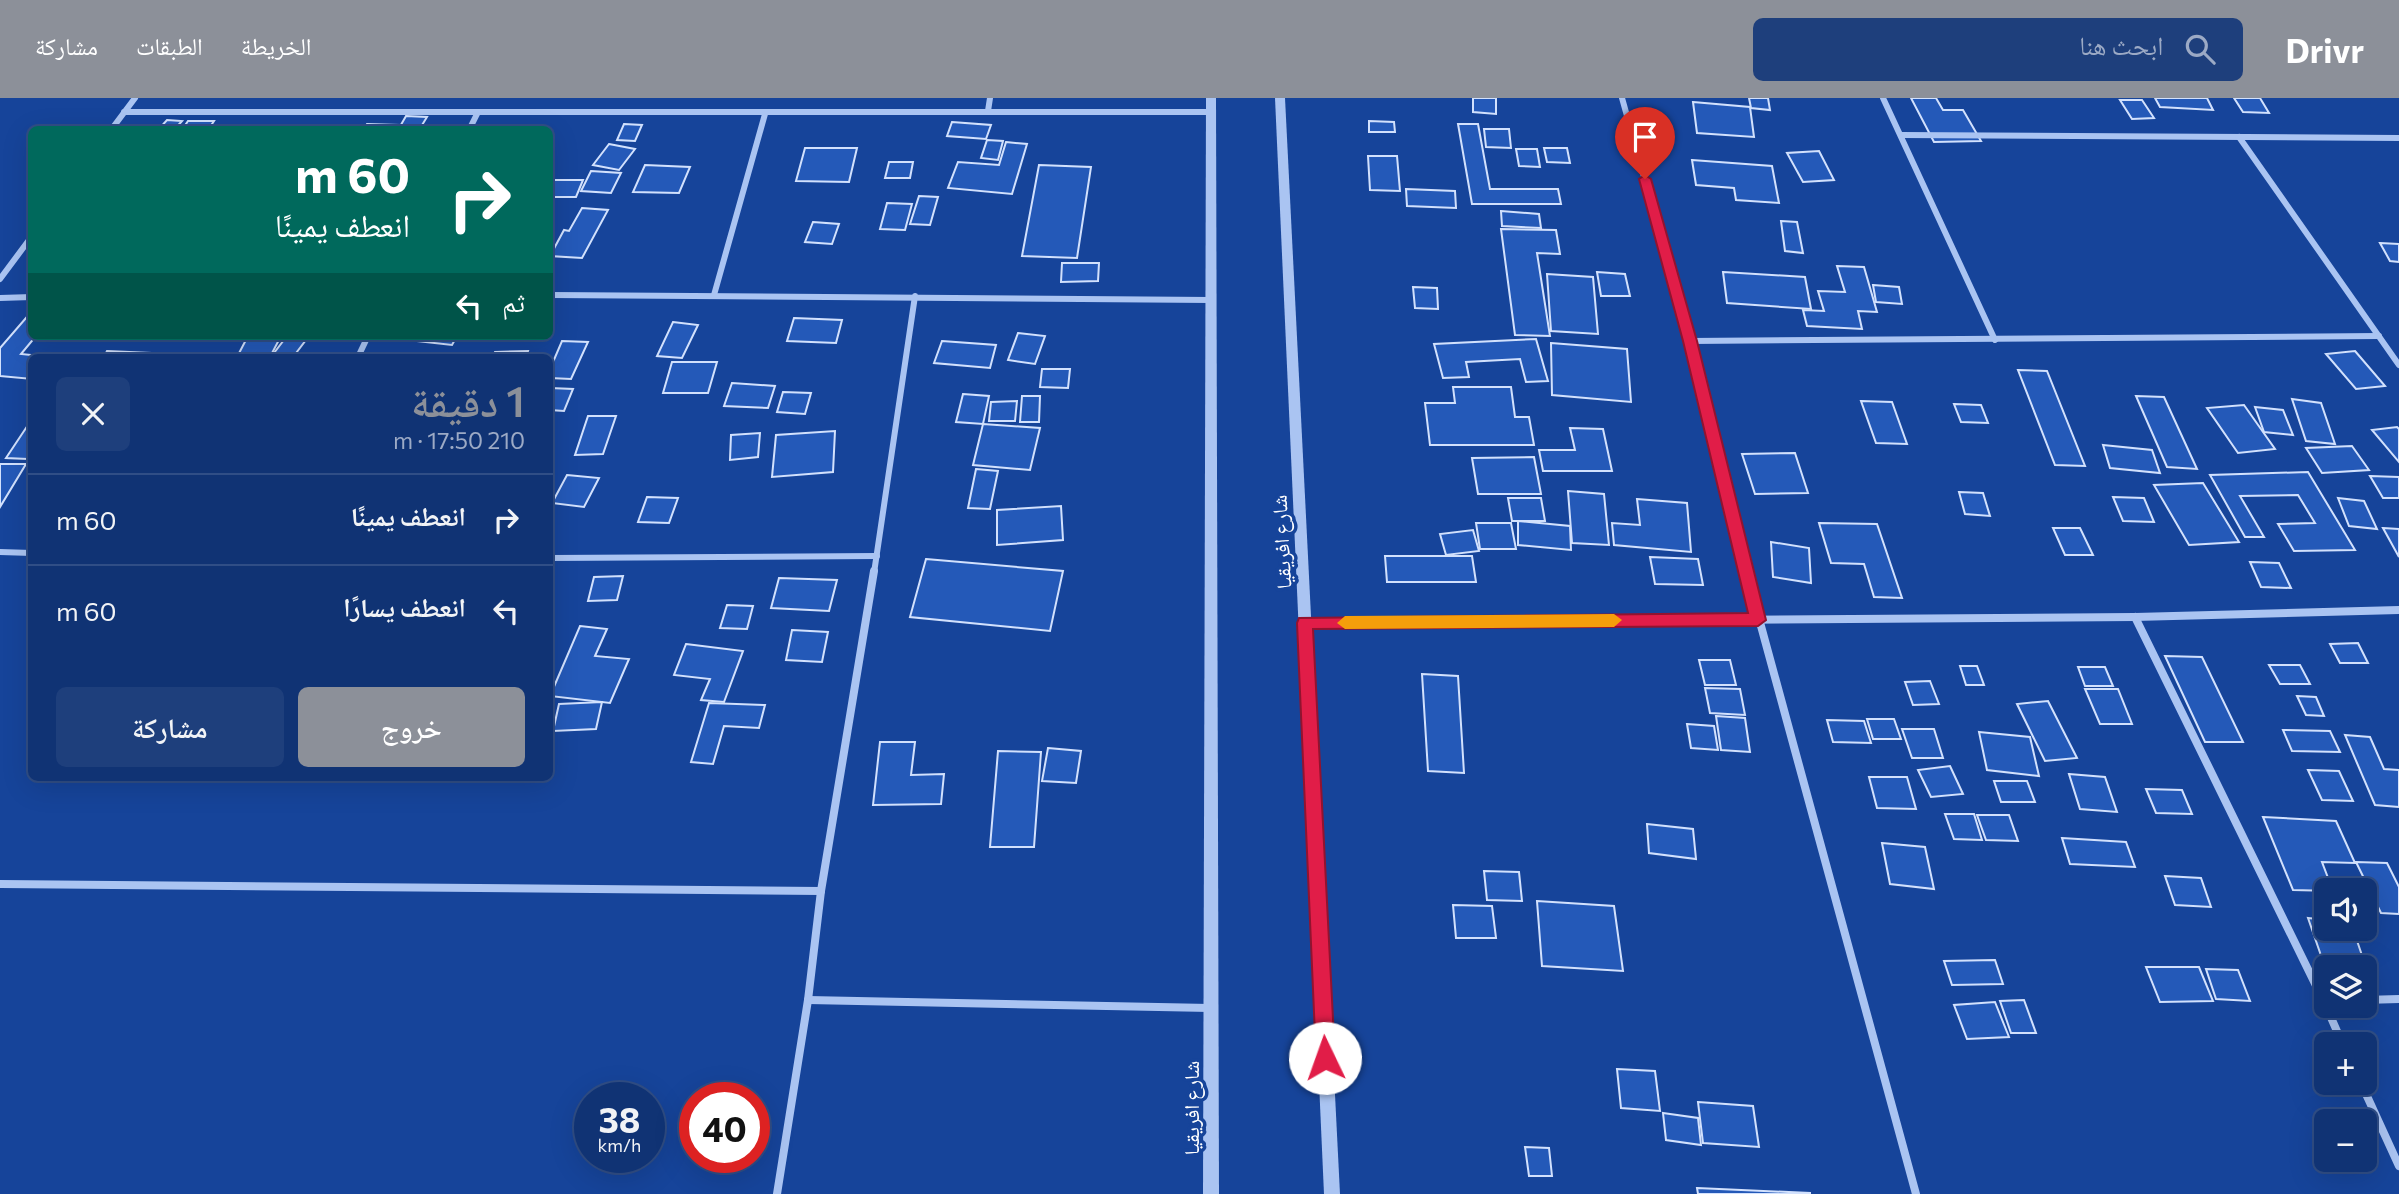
<!DOCTYPE html>
<html lang="ar">
<meta charset="utf-8">
<style>
body{margin:0;font-family:Commissioner,"Noto Naskh Arabic",sans-serif;background:#1e3f7c;color:#f1f3f6;direction:rtl;height:100vh;display:flex;flex-direction:column;font-size:26px;white-space:nowrap}
*{box-sizing:border-box;margin:0}
p{font-size:23px;color:#9caac5}
.icon{flex:none;width:38px;height:38px;fill:none;stroke:currentColor;stroke-width:2;stroke-linecap:round;stroke-linejoin:round}
.map{position:relative;flex:1;overflow:hidden;direction:ltr}
.details{position:absolute;left:28px;top:256px;width:525px;height:427px;display:flex;flex-direction:column;background:#103374;border-radius:10px;box-shadow:0 7px 28px #0002,0 0 0 2px #304e86;direction:rtl}
.details>*{flex:none}
.hud{position:absolute;left:28px;top:28px;width:525px;height:214px;border-radius:10px;box-shadow:0 7px 28px #0002,0 0 0 2px #304e86;direction:rtl;background:#00695c;color:#fff;overflow:hidden}
.fabs{position:absolute;left:2314px;top:780px;display:grid;gap:14px}
.fabs a{display:grid;place-items:center;width:63px;height:63px;border-radius:10px;background:#103374;box-shadow:0 7px 28px #0002,0 0 0 2px #304e86;font-size:35px}
.speed{position:absolute;left:574px;top:984px;display:flex;gap:14px;font-size:35px;font-weight:700;text-align:center}
.speed>*{display:grid;place-content:center;width:91px;height:91px;border-radius:50%;background:#103374;box-shadow:0 7px 28px #0002,0 0 0 2px #304e86;line-height:1}
.speed small{font-size:18px;font-weight:400}
.speed .limit{border:10px solid #d22;background:#fff;color:#111}
.pin{position:absolute;display:grid;place-items:center;width:60px;height:60px;color:#fff;margin:-72px -30px;border-radius:50% 50% 50% 0;rotate:-45deg;box-shadow:0 0 7px #0007}
.pin .icon{rotate:45deg}
.me{position:absolute;width:77px;margin:-38px;rotate:357deg;stroke-linejoin:round;filter:drop-shadow(0 0 5px #0008)}
.turn{display:flex;align-items:center;gap:24px;height:147px;padding:0 28px;font-size:32px}
.turn .icon{width:91px;height:91px;stroke-width:2.5}
.turn b{display:block;font-size:49px;line-height:60px}
.then{display:flex;align-items:center;height:66px;padding:0 28px;background:#0003;gap:14px;font-size:26px}
.round{display:grid;place-items:center;flex:none;width:74px;height:74px;border-radius:10px;background:#1e3f7c}
.headline{display:flex;align-items:center;justify-content:space-between;height:119px;padding:0 28px}
h1{font-size:42px;font-weight:600;line-height:52px;color:#8c9099}
.cta{display:flex;gap:14px;margin-top:auto;padding:14px 28px}
.cta a{flex:1;height:80px;border-radius:10px;background:#8c9099;color:#fff;font-size:28px;font-weight:600;line-height:80px;text-align:center}
.cta a+a{background:#1e3f7c;color:#f1f3f6}
ul{padding:0;list-style:none}
li{display:flex;align-items:center;gap:21px;height:91px;padding:0 28px;border-top:2px solid #304e86}
li div{flex:1}
li b{display:block;font-size:26px}
li em{font-style:normal}
header{display:flex;align-items:center;gap:42px;box-sizing:border-box;height:98px;padding:0 35px;background:#8c9099;color:#fff}
header strong{font-size:33px}
nav{display:flex;gap:38px;margin-inline-start:auto;font-size:24px}
.search{width:490px;height:63px;background:#1e3f7c;display:flex;align-items:center;gap:18px;box-sizing:border-box;padding:0 24px;border-radius:10px;color:#9caac5;font-size:26px}
.map>svg:first-child{display:block}
.building{fill:#2459b8;stroke:#d2e1fd;stroke-width:2}
.lines{fill:none;stroke-linecap:round;stroke-linejoin:round}
.minor-far1{stroke:#aac4f2;stroke-width:6}
.minor{stroke:#aac4f2;stroke-width:8}
.tertiary{fill:#aac4f2;fill-rule:evenodd}
.route{fill:#e11d48;stroke:#92132f;stroke-width:2}
.slow{fill:#f59e0b}
.labels{text-anchor:middle;stroke-width:7;stroke-linejoin:round;paint-order:stroke}
.street-label{font-size:21px;fill:#fff;stroke:#16449a}
</style>
<header>
<strong>Drivr</strong>
<div class="search"><svg class="icon" aria-label="search" viewBox="0 0 24 24"><circle cx="10" cy="10" r="6"/><path d="M15 15l6 6"/></svg>ابحث هنا</div>
<nav><a>الخريطة</a><a>الطبقات</a><a>مشاركة</a></nav>
</header>
<div class="map">
<svg width="2399" height="1096" viewBox="0 0 2399 1096">
<rect width="100%" height="100%" fill="#16449a"/>
<g class="building">
<polygon points="1473,0 1496,0 1496,16 1473,14"/>
<polygon points="1749,0 1768,0 1770,12 1751,10"/>
<polygon points="1911,0 1936,0 1943,12 1963,12 1981,43 1934,44"/>
<polygon points="2155,0 2207,0 2213,12 2160,9"/>
<polygon points="2234,0 2260,0 2269,15 2243,14"/>
<polygon points="2120,2 2142,2 2154,20 2132,21"/>
<polygon points="1693,4 1750,9 1754,39 1697,35"/>
<polygon points="406,18 427,19 419,32 398,32"/>
<polygon points="167,22 182,23 174,32 158,32"/>
<polygon points="188,23 214,23 208,32 182,32"/>
<polygon points="1369,23 1394,24 1395,34 1369,34"/>
<polygon points="952,24 991,27 986,41 947,38"/>
<polygon points="367,26 399,27 396,32 363,32"/>
<polygon points="624,26 642,27 635,43 617,42"/>
<polygon points="1458,26 1478,26 1490,91 1558,91 1561,106 1472,106"/>
<polygon points="1484,31 1509,31 1511,50 1486,49"/>
<polygon points="987,42 1003,43 998,62 981,60"/>
<polygon points="1006,44 1027,46 1012,96 948,90 958,64 999,67"/>
<polygon points="609,46 635,51 619,72 593,67"/>
<polygon points="805,50 857,50 849,84 796,83"/>
<polygon points="1544,50 1567,50 1570,65 1547,64"/>
<polygon points="1516,51 1537,51 1540,69 1519,68"/>
<polygon points="1819,53 1834,82 1803,84 1787,55"/>
<polygon points="1368,58 1397,58 1400,93 1370,92"/>
<polygon points="1692,62 1772,68 1779,105 1736,102 1734,90 1696,87"/>
<polygon points="889,64 913,64 910,80 885,80"/>
<polygon points="645,67 690,69 679,95 633,94"/>
<polygon points="1039,67 1091,69 1077,160 1022,158"/>
<polygon points="591,73 621,75 611,95 581,93"/>
<polygon points="553,82 583,82 576,99 550,99"/>
<polygon points="1406,91 1455,93 1456,110 1407,108"/>
<polygon points="919,98 938,99 930,127 910,126"/>
<polygon points="887,105 912,106 905,132 880,131"/>
<polygon points="582,110 608,112 582,160 550,158 564,132 569,133"/>
<polygon points="1501,113 1539,116 1541,130 1502,128"/>
<polygon points="1781,123 1797,124 1803,155 1785,153"/>
<polygon points="813,124 839,126 832,146 805,144"/>
<polygon points="1501,131 1556,132 1560,156 1537,155 1550,238 1515,237"/>
<polygon points="2380,145 2399,146 2399,164 2390,163"/>
<polygon points="1062,165 1099,165 1098,183 1061,184"/>
<polygon points="1837,168 1864,169 1877,214 1858,213 1862,231 1807,228 1803,212 1824,213 1818,193 1845,194"/>
<polygon points="1597,174 1625,176 1630,198 1601,198"/>
<polygon points="1723,174 1805,179 1811,211 1727,205"/>
<polygon points="1547,176 1593,179 1598,236 1551,233"/>
<polygon points="1873,187 1899,189 1902,206 1876,204"/>
<polygon points="1413,189 1437,190 1438,211 1415,210"/>
<polygon points="32,213 32,238 36,238 21,256 51,259 32,259 32,281 0,278 0,250"/>
<polygon points="794,220 842,222 836,245 787,243"/>
<polygon points="673,224 698,227 682,260 657,258"/>
<polygon points="1018,235 1045,238 1035,266 1008,262"/>
<polygon points="248,238 281,238 270,259 237,259"/>
<polygon points="287,238 309,238 293,259 271,259"/>
<polygon points="372,238 457,238 452,247"/>
<polygon points="1536,241 1548,283 1526,284 1520,261 1466,264 1469,279 1443,280 1434,246"/>
<polygon points="562,243 588,244 571,281 550,280 550,271"/>
<polygon points="942,243 996,247 990,270 934,265"/>
<polygon points="1551,245 1627,251 1631,304 1552,297"/>
<polygon points="107,253 150,255 147,259 104,259"/>
<polygon points="528,253 526,259 493,259 495,254"/>
<polygon points="2355,253 2385,288 2356,291 2326,256"/>
<polygon points="672,264 717,264 708,295 663,295"/>
<polygon points="1042,271 1070,271 1068,290 1040,289"/>
<polygon points="2018,272 2047,273 2085,368 2055,367"/>
<polygon points="732,285 775,288 768,310 724,308"/>
<polygon points="1453,289 1511,289 1515,319 1529,319 1534,347 1430,347 1425,305 1455,305"/>
<polygon points="550,290 573,291 564,313 550,312"/>
<polygon points="783,294 811,295 805,316 777,314"/>
<polygon points="963,296 989,298 983,326 956,324"/>
<polygon points="1022,298 1040,298 1039,324 1020,324"/>
<polygon points="2136,298 2164,299 2197,371 2167,369"/>
<polygon points="2292,301 2321,305 2335,346 2306,343"/>
<polygon points="1017,303 1015,323 989,323 991,304"/>
<polygon points="1861,303 1892,304 1907,346 1876,345"/>
<polygon points="1954,306 1981,307 1988,325 1961,324"/>
<polygon points="2244,307 2275,351 2238,355 2207,310"/>
<polygon points="2255,309 2283,312 2293,337 2264,334"/>
<polygon points="588,318 616,318 603,356 575,357"/>
<polygon points="30,324 32,356 28,361 6,360"/>
<polygon points="983,326 1040,330 1030,372 973,367"/>
<polygon points="2397,329 2399,331 2399,364 2372,332"/>
<polygon points="1570,330 1603,331 1612,373 1543,373 1539,352 1575,352"/>
<polygon points="835,333 833,374 772,379 776,337"/>
<polygon points="760,335 758,359 730,362 731,337"/>
<polygon points="2103,347 2152,352 2160,375 2110,370"/>
<polygon points="2352,348 2369,372 2322,375 2306,350"/>
<polygon points="1795,355 1808,395 1755,396 1742,356"/>
<polygon points="1534,359 1541,396 1478,396 1472,360"/>
<polygon points="0,366 26,366 0,409"/>
<polygon points="976,371 998,373 990,411 968,410"/>
<polygon points="2308,374 2355,452 2294,453 2278,426 2315,425 2298,397 2240,398 2264,439 2245,439 2210,377"/>
<polygon points="567,377 599,380 584,409 552,405"/>
<polygon points="2370,378 2399,379 2399,400 2383,400"/>
<polygon points="2203,385 2239,444 2189,447 2154,387"/>
<polygon points="1568,393 1604,396 1609,447 1572,445"/>
<polygon points="1959,394 1983,395 1990,418 1965,416"/>
<polygon points="647,399 678,400 669,425 638,424"/>
<polygon points="2113,399 2144,400 2154,424 2123,423"/>
<polygon points="1508,400 1541,400 1545,423 1512,423"/>
<polygon points="2338,400 2364,403 2377,431 2349,428"/>
<polygon points="1637,401 1687,405 1691,454 1614,447 1612,425 1640,427"/>
<polygon points="1061,408 1063,442 997,447 997,412"/>
<polygon points="1518,423 1570,428 1571,452 1518,447"/>
<polygon points="1476,425 1511,425 1516,451 1480,451"/>
<polygon points="1819,425 1877,426 1902,500 1874,499 1864,466 1831,465"/>
<polygon points="2053,430 2080,430 2093,457 2065,457"/>
<polygon points="2383,430 2399,431 2399,459"/>
<polygon points="1473,432 1479,453 1446,457 1440,436"/>
<polygon points="1771,444 1809,450 1811,485 1773,479"/>
<polygon points="1385,458 1472,458 1476,484 1387,484"/>
<polygon points="1650,459 1698,461 1703,487 1655,486"/>
<polygon points="926,461 1063,473 1050,533 910,519"/>
<polygon points="2250,464 2279,465 2291,490 2261,489"/>
<polygon points="623,478 617,502 588,503 594,479"/>
<polygon points="779,480 837,482 829,513 771,510"/>
<polygon points="727,507 753,508 747,531 720,530"/>
<polygon points="580,528 607,531 595,558 629,561 610,605 550,598"/>
<polygon points="792,532 828,534 822,564 786,562"/>
<polygon points="2358,545 2368,565 2340,565 2330,546"/>
<polygon points="686,546 743,553 724,604 701,602 710,581 674,577"/>
<polygon points="2165,558 2202,559 2243,644 2205,644"/>
<polygon points="1699,562 1730,562 1736,587 1705,587"/>
<polygon points="2269,567 2300,567 2310,586 2280,586"/>
<polygon points="1960,568 1977,568 1984,587 1966,587"/>
<polygon points="2078,569 2105,569 2113,588 2085,588"/>
<polygon points="1422,576 1458,578 1464,675 1428,673"/>
<polygon points="1930,583 1939,606 1913,607 1905,584"/>
<polygon points="1705,590 1740,591 1745,617 1710,615"/>
<polygon points="2085,591 2118,591 2132,626 2100,626"/>
<polygon points="2297,598 2316,599 2324,618 2306,617"/>
<polygon points="2048,603 2077,660 2045,663 2017,606"/>
<polygon points="602,604 596,631 553,633 559,606"/>
<polygon points="709,605 765,607 759,630 724,628 713,666 691,664"/>
<polygon points="1716,618 1745,620 1750,654 1721,652"/>
<polygon points="1867,621 1894,621 1901,641 1873,641"/>
<polygon points="1827,622 1864,623 1871,645 1833,644"/>
<polygon points="1687,626 1714,628 1718,652 1691,650"/>
<polygon points="1902,631 1934,631 1943,660 1912,660"/>
<polygon points="2283,632 2330,633 2340,654 2292,653"/>
<polygon points="1979,634 2030,639 2039,678 1987,672"/>
<polygon points="2345,637 2370,639 2384,671 2399,672 2399,709 2375,707"/>
<polygon points="880,644 915,644 911,677 944,676 941,706 873,707"/>
<polygon points="1048,650 1081,653 1076,685 1042,683"/>
<polygon points="998,653 1041,654 1034,749 990,749"/>
<polygon points="1950,668 1963,696 1931,699 1918,672"/>
<polygon points="2308,672 2339,673 2353,703 2322,702"/>
<polygon points="2069,676 2105,679 2117,714 2080,711"/>
<polygon points="1869,679 1907,679 1916,711 1877,710"/>
<polygon points="1994,683 2027,683 2035,704 2001,704"/>
<polygon points="2146,691 2182,692 2192,716 2156,715"/>
<polygon points="1945,716 1974,716 1982,742 1954,741"/>
<polygon points="1977,717 2009,717 2018,743 1986,742"/>
<polygon points="2263,719 2336,723 2355,765 2322,764 2333,793 2293,792"/>
<polygon points="1647,726 1693,731 1696,761 1649,755"/>
<polygon points="2062,740 2126,744 2135,769 2070,766"/>
<polygon points="1882,745 1925,749 1934,791 1890,786"/>
<polygon points="2356,764 2387,765 2399,789 2399,816 2381,815"/>
<polygon points="1484,773 1519,774 1522,803 1487,802"/>
<polygon points="2165,778 2201,780 2211,809 2175,807"/>
<polygon points="1537,803 1614,808 1623,873 1542,868"/>
<polygon points="1453,807 1492,808 1496,840 1456,840"/>
<polygon points="2308,820 2326,822 2326,831 2353,831 2368,875 2364,874 2364,870 2325,869"/>
<polygon points="1995,862 2003,886 1952,887 1944,863"/>
<polygon points="2146,869 2199,869 2213,903 2160,904"/>
<polygon points="2206,871 2238,872 2250,903 2216,901"/>
<polygon points="2024,902 2036,935 2011,935 2000,903"/>
<polygon points="1995,904 2009,939 1967,941 1954,907"/>
<polygon points="1617,971 1655,973 1660,1013 1621,1010"/>
<polygon points="1698,1004 1753,1008 1759,1049 1703,1045"/>
<polygon points="1663,1015 1698,1020 1701,1047 1666,1042"/>
<polygon points="1525,1049 1549,1050 1552,1078 1529,1078"/>
<polygon points="1697,1090 1810,1095 1810,1096 1698,1096"/>
</g>
<g class="lines">
<g class="minor-far1">
<polyline points="1622,0 1690,243 1747,475"/>
<polyline points="1883,0 1995,242"/>
<polyline points="988,13 990,0"/>
<polyline points="124,14 1211,14"/>
<polyline points="111,32 135,0"/>
<polyline points="469,32 477,16"/>
<polyline points="1901,37 2399,40"/>
<polyline points="2239,39 2399,267"/>
<polyline points="0,181 32,138"/>
<polyline points="550,197 1211,202"/>
<polyline points="714,197 765,16"/>
<polyline points="0,200 32,199"/>
<polyline points="1690,243 2379,238"/>
<polyline points="358,259 368,238"/>
<polyline points="0,454 32,455"/>
<polyline points="550,460 877,458"/>
<polyline points="874,475 915,198"/>
</g>
<g class="minor">
<polyline points="1746,473 1916,1096"/>
<polyline points="2135,519 2326,908"/>
<polyline points="1305,525 2135,519 2399,512"/>
<polyline points="0,786 821,793"/>
<polyline points="808,902 1210,910"/>
<polyline points="2364,902 2399,901"/>
<polyline points="2326,908 2343,947"/>
<polyline points="2361,985 2399,1068"/>
<polyline points="777,1096 808,902 821,793 874,473"/>
</g>
<g class="tertiary">
<polygon points="1206,0 1216,0 1219,1096 1203,1096"/>
<polygon points="1275,0 1285,0 1340,1096 1324,1096"/>
</g>
</g>
<polygon class="route" points="1645,77 1651,81 1697,243 1766,522 1758,528 1313,531 1335,960 1332,967 1325,970 1318,967 1316,960 1297,525 1299,520 1748,515 1683,243 1639,81"/>
<polygon class="slow" points="1614,516 1622,522 1614,529 1345,531 1337,525 1345,518"/>
<g class="labels">
<g class="street-label">
<text transform="translate(1282 444) rotate(-93)" y="7">شارع افريقيا</text>
<text transform="translate(1192 1010) rotate(-90)" y="7">شارع افريقيا</text>
</g>
</g>
</svg>
<div class="fabs">
<a><svg class="icon" aria-label="sound" viewBox="0 0 24 24"><path d="M4 9h4l5-4v14l-5-4H4zM17 9q2 3 0 6"/></svg></a>
<a><svg class="icon" aria-label="layers" viewBox="0 0 24 24"><path d="M12 4l9 5-9 5-9-5zM3 14l9 5 9-5"/></svg></a>
<a>+</a>
<a>−</a>
</div>
<div class="speed"><div>38<small>km/h</small></div><div class="limit">40</div></div>
<div class="pin" style="left:1645px;top:81px;background:#d93025"><svg class="icon" aria-label="arrive" viewBox="0 0 24 24"><path d="M6 21V4h12l-3 4 3 4H6"/></svg></div>
<svg class="me" style="left:1325px;top:960px" viewBox="-20 -20 40 40"><circle r="19" fill="#fff"/><path d="M0-13L10 11 0 6-10 11z" fill="#e11d48"/></svg>
<div class="hud">
<div class="turn"><svg class="icon" aria-label="right" viewBox="0 0 24 24"><path d="M7 20v-9h11M14 6l5 5-5 5"/></svg><div><b>60 m</b>انعطف يمينًا</div></div>
<div class="then">ثم<svg class="icon" aria-label="left" viewBox="0 0 24 24"><path d="M17 20v-9H6M10 6l-5 5 5 5"/></svg></div>
</div>
<section class="details">
<div class="headline"><div><h1>1 دقيقة</h1><p>210 m · 17:50</p></div><a class="round"><svg class="icon" aria-label="close" viewBox="0 0 24 24"><path d="M6 6l12 12M18 6L6 18"/></svg></a></div>
<ul>
<li><svg class="icon" aria-label="right" viewBox="0 0 24 24"><path d="M7 20v-9h11M14 6l5 5-5 5"/></svg><div><b>انعطف يمينًا</b></div><em>60 m</em></li>
<li><svg class="icon" aria-label="left" viewBox="0 0 24 24"><path d="M17 20v-9H6M10 6l-5 5 5 5"/></svg><div><b>انعطف يسارًا</b></div><em>60 m</em></li>
</ul>
<div class="cta"><a>خروج</a><a>مشاركة</a></div>
</section>
</div>
